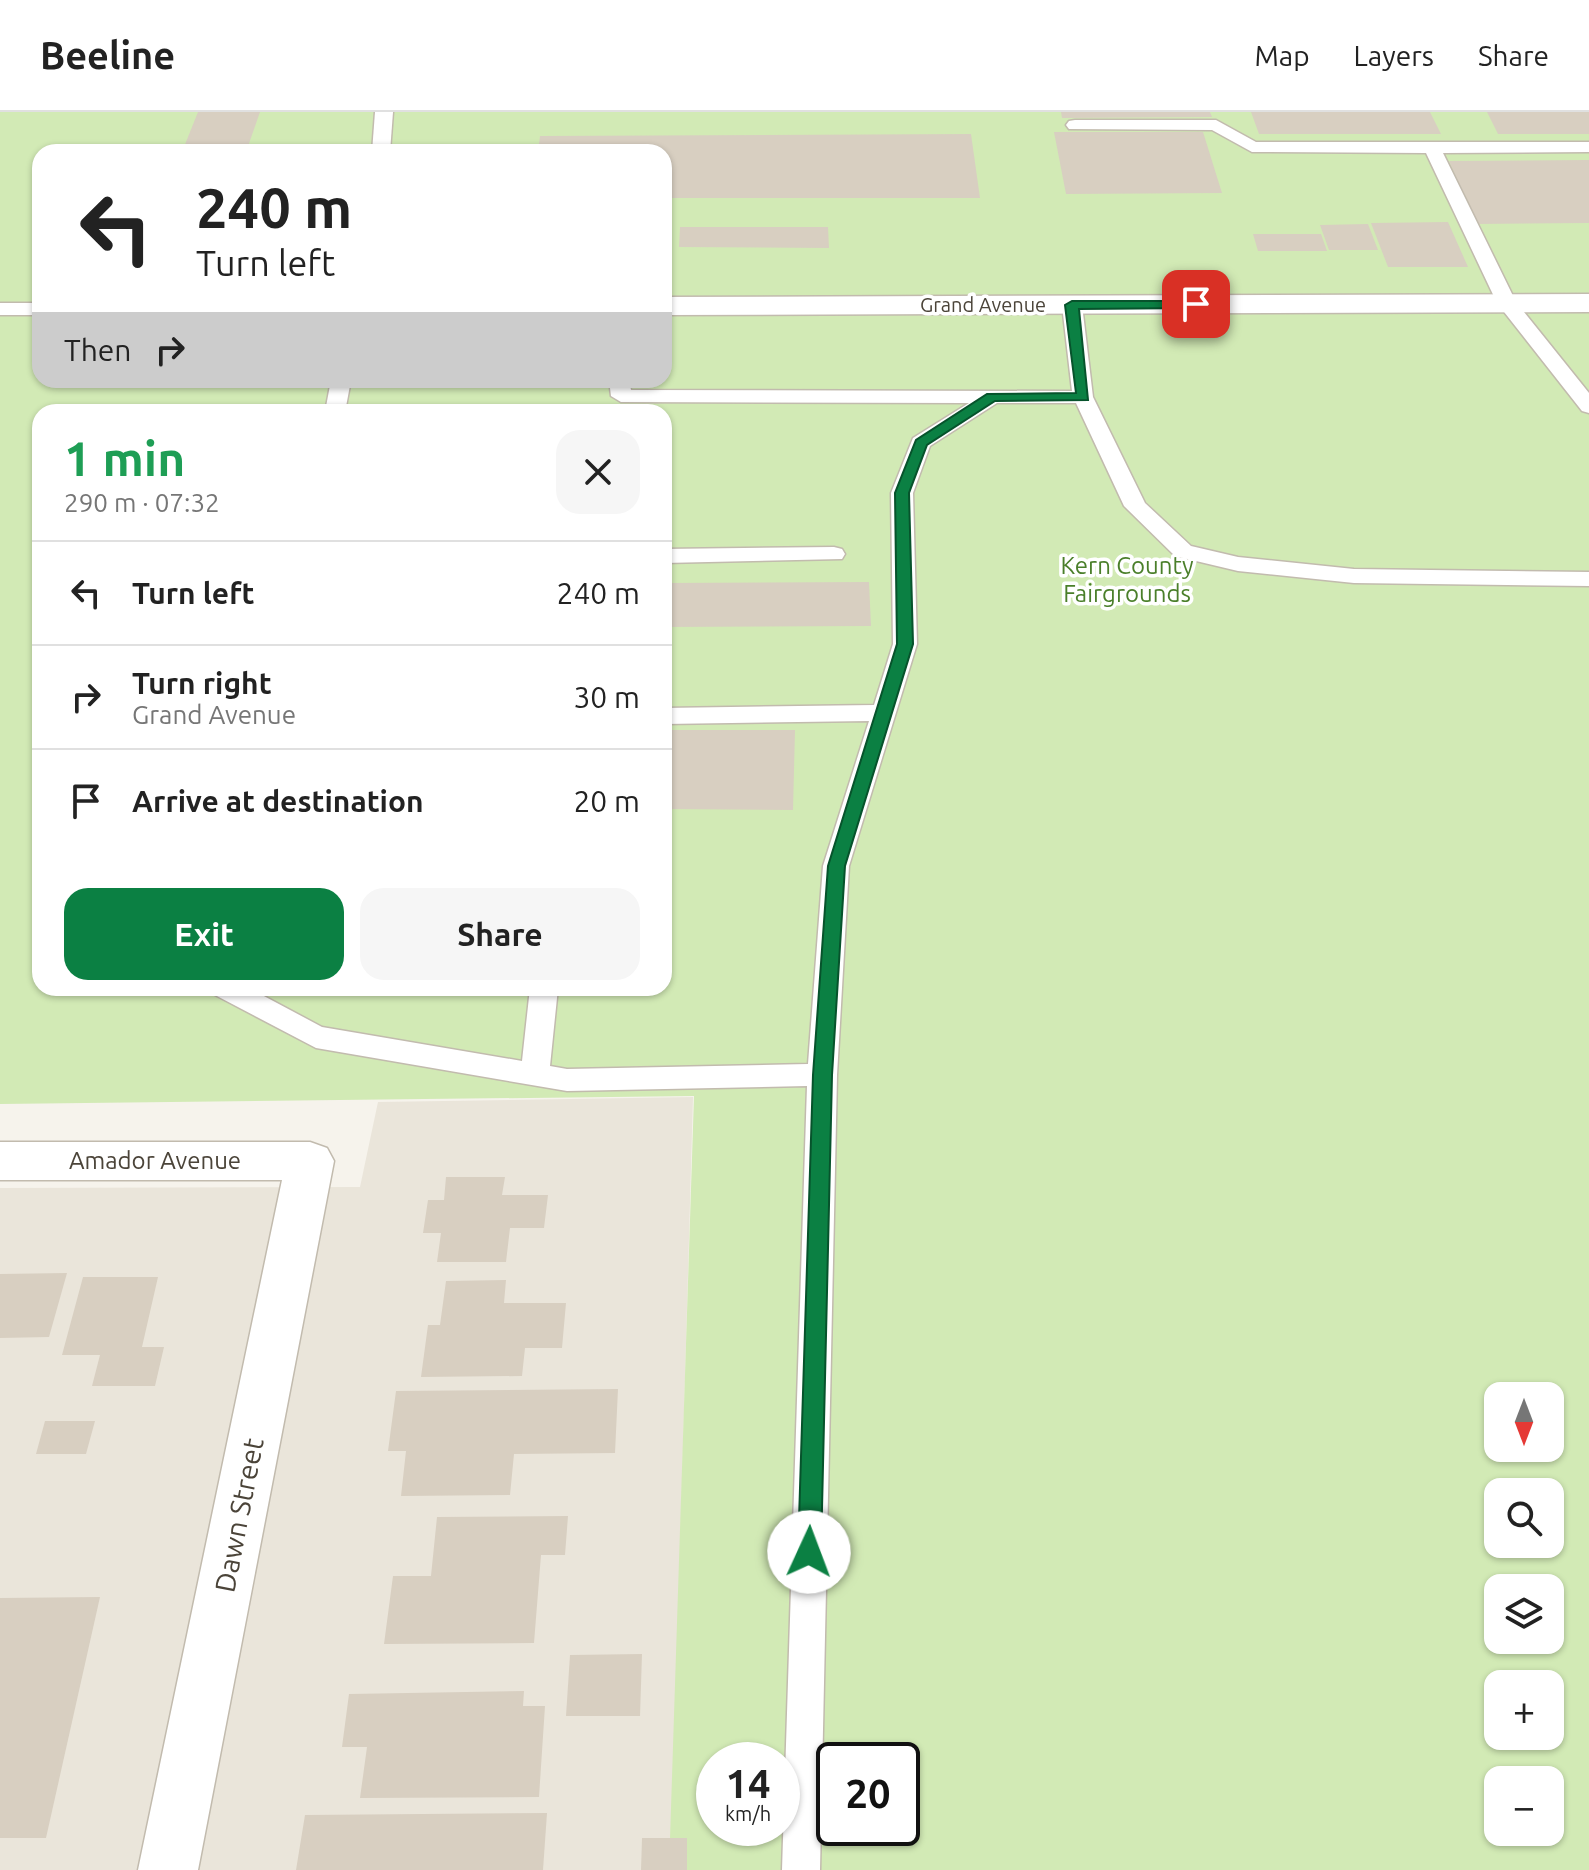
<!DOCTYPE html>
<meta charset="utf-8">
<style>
body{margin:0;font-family:Ubuntu,sans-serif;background:#f6f6f6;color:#222;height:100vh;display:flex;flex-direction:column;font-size:30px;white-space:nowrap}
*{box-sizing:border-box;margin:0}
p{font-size:26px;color:#767676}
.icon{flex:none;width:44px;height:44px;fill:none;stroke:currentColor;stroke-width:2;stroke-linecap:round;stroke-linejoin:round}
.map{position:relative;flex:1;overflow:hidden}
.sheet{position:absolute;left:32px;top:292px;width:640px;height:592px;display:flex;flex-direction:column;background:#fff;border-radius:24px;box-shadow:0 2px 6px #0004}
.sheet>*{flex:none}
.hud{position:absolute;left:32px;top:32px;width:640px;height:244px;border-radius:24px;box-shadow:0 2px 6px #0004;background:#fff;color:#222;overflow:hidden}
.needle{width:52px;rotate:180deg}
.buttons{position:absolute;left:1484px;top:1270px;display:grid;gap:16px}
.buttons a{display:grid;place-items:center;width:80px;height:80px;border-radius:16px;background:#fff;box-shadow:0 2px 6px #0004;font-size:40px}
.speed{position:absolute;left:696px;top:1630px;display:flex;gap:16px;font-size:40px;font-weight:700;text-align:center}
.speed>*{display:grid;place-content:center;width:104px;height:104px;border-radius:50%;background:#fff;box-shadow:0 2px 6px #0004;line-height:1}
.speed small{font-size:20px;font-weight:400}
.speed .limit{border:4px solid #111;border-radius:12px;background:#fff;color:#111}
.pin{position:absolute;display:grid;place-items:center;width:68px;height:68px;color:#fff;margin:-34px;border-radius:16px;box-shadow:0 4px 12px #0006}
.me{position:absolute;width:88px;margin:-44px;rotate:2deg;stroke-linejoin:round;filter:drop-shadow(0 0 6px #0008)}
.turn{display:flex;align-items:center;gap:28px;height:168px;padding:0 32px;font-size:36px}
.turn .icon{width:104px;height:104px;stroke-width:2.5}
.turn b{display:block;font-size:56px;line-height:68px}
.then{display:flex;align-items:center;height:76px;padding:0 32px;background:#0003;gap:16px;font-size:30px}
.round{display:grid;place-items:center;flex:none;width:84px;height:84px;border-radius:24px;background:#f6f6f6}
.head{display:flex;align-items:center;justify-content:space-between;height:136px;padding:0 32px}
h1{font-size:48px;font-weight:600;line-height:60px;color:#1e9e55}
.cta{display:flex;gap:16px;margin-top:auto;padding:16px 32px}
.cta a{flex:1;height:92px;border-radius:24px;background:#0b8043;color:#fff;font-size:32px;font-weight:600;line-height:92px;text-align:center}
.cta a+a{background:#f6f6f6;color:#222}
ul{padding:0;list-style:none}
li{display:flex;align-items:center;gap:24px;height:104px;padding:0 32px;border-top:2px solid #e0e0e0}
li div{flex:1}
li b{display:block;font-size:30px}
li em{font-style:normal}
header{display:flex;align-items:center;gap:48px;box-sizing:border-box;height:112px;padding:0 40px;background:#fff;border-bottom:2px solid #e0e0e0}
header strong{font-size:38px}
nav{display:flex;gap:44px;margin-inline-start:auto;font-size:28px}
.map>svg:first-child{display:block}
.residential{fill:#eae5da}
.green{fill:#d2eab5;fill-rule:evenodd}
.building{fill:#d8cfc1}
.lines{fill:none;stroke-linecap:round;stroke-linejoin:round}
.lane-casing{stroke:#c2bbae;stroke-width:3}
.street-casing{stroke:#c2bbae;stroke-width:3}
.lane{fill:#fff;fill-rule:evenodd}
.street{fill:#fff;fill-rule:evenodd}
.route{fill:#0b8043;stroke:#07532c;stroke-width:2}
.labels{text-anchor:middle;stroke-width:7;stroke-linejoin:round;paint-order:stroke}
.far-street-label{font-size:20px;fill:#4b4439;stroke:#fff}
.park-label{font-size:24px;fill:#4a7f2a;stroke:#fff}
.street-label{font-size:24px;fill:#4b4439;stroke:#fff}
.near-street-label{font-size:28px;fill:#4b4439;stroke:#fff}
</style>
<header>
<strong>Beeline</strong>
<nav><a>Map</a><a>Layers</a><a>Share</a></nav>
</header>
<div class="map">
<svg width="1589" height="1758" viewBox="0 0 1589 1758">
<rect width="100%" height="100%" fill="#f6f3ec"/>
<polygon class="residential" points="693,985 671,1758 0,1758 0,1076 360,1075 378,990"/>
<path class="green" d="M 0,0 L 1589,0 L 1589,1758 L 669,1758 L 694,984 L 0,992 ZM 40,40 L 664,40 L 664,268 L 40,268 ZM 40,300 L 664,300 L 664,876 L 40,876 ZM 1498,1284 L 1550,1284 L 1550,1336 L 1498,1336 ZM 1498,1380 L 1550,1380 L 1550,1432 L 1498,1432 ZM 1498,1476 L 1550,1476 L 1550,1528 L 1498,1528 ZM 1498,1572 L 1550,1572 L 1550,1624 L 1498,1624 ZM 714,1648 L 782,1648 L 782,1716 L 714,1716 ZM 834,1648 L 902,1648 L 902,1716 L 834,1716 ZM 1498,1668 L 1550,1668 L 1550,1720 L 1498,1720 Z"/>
<g class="building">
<polygon points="198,0 260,0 246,40 182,40"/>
<polygon points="1061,0 1210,0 1212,5 1062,6"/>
<polygon points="1251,0 1430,0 1441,22 1259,22"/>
<polygon points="1487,0 1589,0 1589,22 1498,22"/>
<polygon points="1054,20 1203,20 1222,81 1066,82"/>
<polygon points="971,22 980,86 664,86 664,40 538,40 540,24"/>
<polygon points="1589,48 1589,111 1476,112 1449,49"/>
<polygon points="1448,110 1468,155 1388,155 1371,111"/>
<polygon points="1368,112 1378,138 1329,138 1320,113"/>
<polygon points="680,115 828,115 829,136 679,135"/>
<polygon points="1253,122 1321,122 1327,139 1258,139"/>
<polygon points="869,470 871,514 664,515 664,471"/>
<polygon points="664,618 795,618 793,698 664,697"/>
<polygon points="446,1065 505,1065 502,1083 548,1083 544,1116 510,1116 506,1150 437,1150 441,1121 423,1121 428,1088 444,1088"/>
<polygon points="67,1161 49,1225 0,1226 0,1162"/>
<polygon points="83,1165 158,1165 142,1235 164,1235 155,1274 92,1274 100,1243 62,1243"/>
<polygon points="506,1168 504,1191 566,1191 562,1236 525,1236 522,1264 421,1265 428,1213 440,1213 446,1169"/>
<polygon points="618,1277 615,1341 514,1342 510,1383 401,1384 406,1339 388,1339 396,1279"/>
<polygon points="45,1309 95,1309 86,1342 36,1342"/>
<polygon points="568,1404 565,1443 541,1443 534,1531 384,1532 393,1464 431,1464 437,1405"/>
<polygon points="100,1485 46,1726 0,1726 0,1486"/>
<polygon points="642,1542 640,1604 566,1604 570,1543"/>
<polygon points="524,1579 523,1594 545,1594 539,1685 360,1686 367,1635 342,1635 349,1582"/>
<polygon points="547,1701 543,1758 296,1758 305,1703"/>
<polygon points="642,1726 687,1726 687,1758 641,1758"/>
</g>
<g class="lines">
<defs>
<g id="lane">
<polygon points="375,0 393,0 390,40 372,40"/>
<polygon points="1075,8 1216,8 1256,30 1589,30 1589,40 1443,41 1516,190 1589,281 1589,301 1582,299 1497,191 1426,41 1252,40 1212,18 1069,17 1066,13 1069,9"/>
<polygon points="1072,187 1082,193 1093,285 1145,391 1191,434 1238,445 1354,457 1589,460 1589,474 1354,471 1238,459 1175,444 1124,394 1076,291 997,291 930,334 913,381 917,532 849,754 837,963 820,1758 782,1758 807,974 567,979 316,936 215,883 211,876 249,876 322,915 522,949 530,876 558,876 550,954 567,957 808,952 823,754 869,609 664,612 664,596 874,593 893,532 891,381 913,326 969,291 621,290 611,284 609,268 629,268 631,278 1072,279 1062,193"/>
<rect x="0" y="191" width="40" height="12"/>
<polygon points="331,268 351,268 345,300 325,300"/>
<polygon points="834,435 842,437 845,442 842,447 664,451 664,437"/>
</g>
<g id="street">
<polygon points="1589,182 1589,200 664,203 664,185"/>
<polygon points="0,1030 310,1030 327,1036 334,1049 198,1758 138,1758 282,1068 0,1068"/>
</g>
</defs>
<use href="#lane" class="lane-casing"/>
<use href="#street" class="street-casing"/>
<use href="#lane" class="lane"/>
<use href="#street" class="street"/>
</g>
<polygon class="route" points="1072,189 1196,189 1203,192 1196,196 1079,197 1088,288 995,289 927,333 909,381 913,532 845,754 832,963 821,1440 817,1448 809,1451 801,1448 798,1440 813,963 828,754 897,532 895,381 916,328 987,282 1076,281 1065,193"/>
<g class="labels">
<g class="far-street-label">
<text x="983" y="200">Grand Avenue</text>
</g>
<g class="park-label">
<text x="1127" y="462">Kern County<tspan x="1127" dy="28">Fairgrounds</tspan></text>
</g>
<g class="street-label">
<text x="155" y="1057">Amador Avenue</text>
</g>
<g class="near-street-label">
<text transform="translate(239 1403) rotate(-79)" y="10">Dawn Street</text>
</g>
</g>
</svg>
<div class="buttons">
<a><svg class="needle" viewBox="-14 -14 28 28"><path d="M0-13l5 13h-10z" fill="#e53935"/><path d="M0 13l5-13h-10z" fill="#767676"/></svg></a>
<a><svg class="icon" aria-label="search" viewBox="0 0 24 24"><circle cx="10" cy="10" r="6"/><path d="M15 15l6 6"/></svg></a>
<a><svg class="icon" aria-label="layers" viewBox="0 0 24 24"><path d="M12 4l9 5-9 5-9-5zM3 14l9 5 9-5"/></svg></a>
<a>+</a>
<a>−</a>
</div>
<div class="speed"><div>14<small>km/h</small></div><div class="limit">20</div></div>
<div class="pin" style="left:1196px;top:192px;background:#d93025"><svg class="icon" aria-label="arrive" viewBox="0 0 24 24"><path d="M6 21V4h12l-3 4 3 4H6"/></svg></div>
<svg class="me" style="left:809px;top:1440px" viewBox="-20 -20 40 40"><circle r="19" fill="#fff"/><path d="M0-13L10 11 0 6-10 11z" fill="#0b8043"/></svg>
<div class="hud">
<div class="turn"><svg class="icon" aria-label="left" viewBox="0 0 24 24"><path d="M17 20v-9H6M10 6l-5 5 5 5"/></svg><div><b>240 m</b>Turn left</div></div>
<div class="then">Then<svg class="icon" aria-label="right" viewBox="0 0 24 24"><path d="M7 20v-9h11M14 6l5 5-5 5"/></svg></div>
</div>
<section class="sheet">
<div class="head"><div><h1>1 min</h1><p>290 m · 07:32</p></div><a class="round"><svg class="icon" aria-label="close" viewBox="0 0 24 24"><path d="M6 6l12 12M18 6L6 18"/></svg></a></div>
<ul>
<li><svg class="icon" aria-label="left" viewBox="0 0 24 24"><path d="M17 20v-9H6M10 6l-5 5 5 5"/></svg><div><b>Turn left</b></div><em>240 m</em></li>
<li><svg class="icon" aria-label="right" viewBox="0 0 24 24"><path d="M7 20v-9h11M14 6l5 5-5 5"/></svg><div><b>Turn right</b><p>Grand Avenue</p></div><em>30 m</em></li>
<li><svg class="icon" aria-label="arrive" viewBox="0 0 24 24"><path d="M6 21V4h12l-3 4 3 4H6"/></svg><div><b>Arrive at destination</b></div><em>20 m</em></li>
</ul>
<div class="cta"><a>Exit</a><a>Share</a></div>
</section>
</div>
